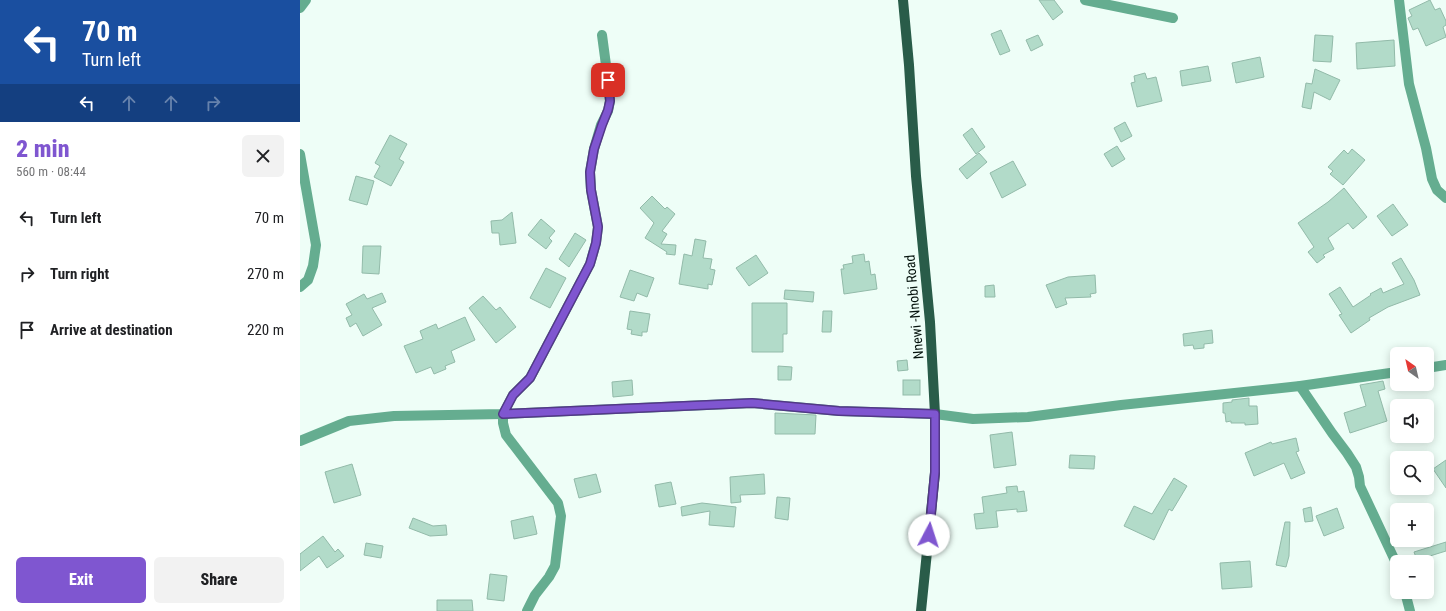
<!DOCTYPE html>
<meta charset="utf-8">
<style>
body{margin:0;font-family:"Roboto Condensed",sans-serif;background:#f2f2f2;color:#202124;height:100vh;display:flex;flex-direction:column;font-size:15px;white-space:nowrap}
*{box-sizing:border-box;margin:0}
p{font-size:13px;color:#757577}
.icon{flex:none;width:22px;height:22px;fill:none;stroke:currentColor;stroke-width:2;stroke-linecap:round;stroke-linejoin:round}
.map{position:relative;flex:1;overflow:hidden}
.panel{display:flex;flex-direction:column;background:#fff;width:300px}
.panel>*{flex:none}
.banner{background:#1a4fa0;color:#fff;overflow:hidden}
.needle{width:26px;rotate:326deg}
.fabs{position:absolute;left:1090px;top:347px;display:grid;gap:8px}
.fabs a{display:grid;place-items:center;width:44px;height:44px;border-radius:6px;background:#fff;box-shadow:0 2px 10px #0003;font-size:20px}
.pin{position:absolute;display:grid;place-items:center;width:34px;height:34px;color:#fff;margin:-17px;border-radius:8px;box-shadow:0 2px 6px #0006}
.me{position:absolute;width:44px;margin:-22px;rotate:5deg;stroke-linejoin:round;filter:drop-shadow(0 0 3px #0008)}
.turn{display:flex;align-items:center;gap:14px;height:84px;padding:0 16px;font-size:18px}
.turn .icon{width:52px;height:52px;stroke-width:2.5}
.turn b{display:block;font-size:28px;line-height:34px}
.lanes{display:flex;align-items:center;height:38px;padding:0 16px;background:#0003;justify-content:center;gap:20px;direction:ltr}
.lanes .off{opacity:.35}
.round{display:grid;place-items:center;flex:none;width:42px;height:42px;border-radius:6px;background:#f2f2f2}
.head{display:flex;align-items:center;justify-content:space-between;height:68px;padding:0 16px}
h1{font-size:24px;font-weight:800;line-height:30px;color:#7f56d0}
.cta{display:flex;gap:8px;margin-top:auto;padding:8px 16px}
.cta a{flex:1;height:46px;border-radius:6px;background:#7f56d0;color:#fff;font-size:16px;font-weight:800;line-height:46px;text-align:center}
.cta a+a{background:#f2f2f2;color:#202124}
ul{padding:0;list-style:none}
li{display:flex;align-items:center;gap:12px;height:56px;padding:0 16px}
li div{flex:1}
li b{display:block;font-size:15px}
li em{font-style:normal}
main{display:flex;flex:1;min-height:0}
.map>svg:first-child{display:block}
.building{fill:#b2dbc9;stroke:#92baa9}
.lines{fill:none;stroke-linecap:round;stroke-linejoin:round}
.minor{stroke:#65ad90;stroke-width:10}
.major{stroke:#295c49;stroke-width:10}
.route-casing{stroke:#533887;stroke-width:10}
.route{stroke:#7f56d0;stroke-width:7}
.labels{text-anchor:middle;stroke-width:3.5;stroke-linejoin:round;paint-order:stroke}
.street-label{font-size:14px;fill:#05130d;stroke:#eefef7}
</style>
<main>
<section class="panel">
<div class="banner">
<div class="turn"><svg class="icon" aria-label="left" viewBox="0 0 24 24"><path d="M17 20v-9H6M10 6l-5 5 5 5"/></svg><div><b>70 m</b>Turn left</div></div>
<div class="lanes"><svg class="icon" aria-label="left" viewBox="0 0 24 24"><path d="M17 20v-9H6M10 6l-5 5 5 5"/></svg><svg class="icon off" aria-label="ahead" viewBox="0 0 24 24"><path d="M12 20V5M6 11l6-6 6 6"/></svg><svg class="icon off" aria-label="ahead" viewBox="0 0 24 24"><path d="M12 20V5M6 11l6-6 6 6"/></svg><svg class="icon off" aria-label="right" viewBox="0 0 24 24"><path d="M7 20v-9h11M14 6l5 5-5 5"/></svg></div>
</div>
<div class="head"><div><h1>2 min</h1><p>560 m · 08:44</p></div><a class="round"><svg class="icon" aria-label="close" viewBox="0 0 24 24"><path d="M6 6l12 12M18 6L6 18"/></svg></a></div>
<ul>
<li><svg class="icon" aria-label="left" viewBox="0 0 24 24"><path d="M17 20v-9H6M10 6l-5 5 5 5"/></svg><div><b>Turn left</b></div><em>70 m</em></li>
<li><svg class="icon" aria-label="right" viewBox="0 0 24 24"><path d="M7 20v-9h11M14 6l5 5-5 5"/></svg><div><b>Turn right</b></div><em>270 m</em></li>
<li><svg class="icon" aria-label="arrive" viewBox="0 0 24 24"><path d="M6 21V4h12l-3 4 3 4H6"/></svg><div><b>Arrive at destination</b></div><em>220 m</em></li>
</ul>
<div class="cta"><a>Exit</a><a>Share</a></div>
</section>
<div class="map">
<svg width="1146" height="611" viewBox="0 0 1146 611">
<rect width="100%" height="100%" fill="#eefef7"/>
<g class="building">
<polygon points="739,0 754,0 763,12 753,20"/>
<polygon points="1130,0 1135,10 1140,8 1146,21 1146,25 1143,27 1146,37 1126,46 1118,28 1113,30 1108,18 1112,16 1109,10"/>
<polygon points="701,30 710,51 700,55 691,34"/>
<polygon points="738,35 743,45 731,51 726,40"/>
<polygon points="1015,35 1033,36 1031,62 1013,61"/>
<polygon points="1094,40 1095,66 1057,69 1056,43"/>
<polygon points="960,57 964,77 936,83 932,63"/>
<polygon points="908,66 911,81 882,86 880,71"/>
<polygon points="1015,69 1040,80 1030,100 1014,92 1011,109 1002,107 1006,83 1012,84"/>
<polygon points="845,73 847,79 856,77 862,101 837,107 831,83 835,82 834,76"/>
<polygon points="825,122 832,136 821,142 814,128"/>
<polygon points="672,128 685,147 676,154 663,135"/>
<polygon points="90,135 107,144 99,159 104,162 91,186 74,177 80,166 75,163"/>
<polygon points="817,146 825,159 812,167 804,154"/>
<polygon points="1052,149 1065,160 1043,185 1030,174 1033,171 1028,167 1044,150 1048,154"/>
<polygon points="679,153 687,162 667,179 659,169"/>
<polygon points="713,161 726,185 702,198 690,173"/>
<polygon points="56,176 74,181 67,205 49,200"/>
<polygon points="1044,188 1067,217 1053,229 1048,223 1028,238 1034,249 1023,255 1025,257 1017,263 1008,252 1014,247 998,223 1028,202"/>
<polygon points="352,196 365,209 367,207 375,214 362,231 367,234 361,244 376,245 375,255 366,254 367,252 345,238 354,223 340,208"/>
<polygon points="1093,204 1108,225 1092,236 1077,216"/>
<polygon points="212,212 216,243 200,245 199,233 192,233 191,221 202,220"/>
<polygon points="241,219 255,231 249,238 252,241 246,249 228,235"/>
<polygon points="275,233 286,240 269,267 259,259"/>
<polygon points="395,239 406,241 403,258 412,259 410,269 415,270 412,285 408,284 408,289 379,284 384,254 392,256"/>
<polygon points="63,246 81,246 79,274 62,273"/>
<polygon points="564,254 565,262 569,261 571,275 575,274 577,289 544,294 541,269 544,269 543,265 553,263 552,256"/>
<polygon points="456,255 468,273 449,286 436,268"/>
<polygon points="1101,258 1114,280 1120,295 1088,307 1069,318 1070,320 1051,333 1039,315 1042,314 1029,294 1040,287 1053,307 1071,295 1070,294 1081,288 1083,293 1104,284 1092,263"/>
<polygon points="246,268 266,278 250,308 230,298"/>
<polygon points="330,270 354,278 347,297 337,293 334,301 320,297"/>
<polygon points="795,275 796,293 790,294 791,297 765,298 767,304 756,308 746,285 768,277"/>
<polygon points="694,285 695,297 685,297 685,286"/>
<polygon points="485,290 514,292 513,302 484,299"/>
<polygon points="82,293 86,302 72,308 82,325 63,336 56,323 50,327 46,318 52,315 46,304 64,294 67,299"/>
<polygon points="183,296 196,310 200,307 216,327 196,343 169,308"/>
<polygon points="452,303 487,303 487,334 483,334 483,352 452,352"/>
<polygon points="330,311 350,314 347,332 342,332 342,336 331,334 332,330 327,329"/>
<polygon points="523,311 532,311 531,332 522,332"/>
<polygon points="165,317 175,340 151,351 155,362 145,366 146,369 134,374 131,367 116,373 104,346 123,339 120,331 136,324 138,329"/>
<polygon points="912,330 913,343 904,344 904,348 894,349 893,345 884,346 883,334"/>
<polygon points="607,360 608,370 598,371 597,361"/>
<polygon points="478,366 492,367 491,380 478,380"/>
<polygon points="332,380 333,395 313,397 312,382"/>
<rect x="603" y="380" width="17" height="15"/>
<polygon points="1083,381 1085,389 1078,391 1087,421 1050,433 1044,413 1066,406 1060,385"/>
<polygon points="949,398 949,406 957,406 958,424 945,425 945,423 931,423 931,421 926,422 925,413 923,413 923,403 932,402 932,400"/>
<polygon points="475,413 516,415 515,434 475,434"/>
<polygon points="712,432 716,465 694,468 690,435"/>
<polygon points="996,438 999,451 996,452 1005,473 991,479 984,463 954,476 945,453 971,442 972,444"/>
<polygon points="770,455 795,456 794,469 769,468"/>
<polygon points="1146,460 1146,488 1133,469"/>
<polygon points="52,464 61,495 34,503 25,472"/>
<polygon points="296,474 301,492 279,498 274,479"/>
<polygon points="464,474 465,494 440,495 441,502 431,503 430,477"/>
<polygon points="874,478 887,486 872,511 869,509 854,540 824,526 834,506 852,514"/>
<polygon points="371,482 376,504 359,507 355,485"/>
<polygon points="717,486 718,492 724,491 727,511 717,512 717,509 696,511 698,527 676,529 674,514 684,513 682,497 707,493 706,487"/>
<polygon points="477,497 490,498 488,520 475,518"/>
<polygon points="402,503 436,507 434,527 409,525 410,511 382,516 381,507"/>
<polygon points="1011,507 1013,521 1005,522 1003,509"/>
<polygon points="1037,508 1044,528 1024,536 1016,516"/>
<polygon points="233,516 237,534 214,539 211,521"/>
<polygon points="113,518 133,526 146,525 147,535 130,536 109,528"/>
<polygon points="985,522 990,522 989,556 986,567 976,565"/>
<polygon points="23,536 35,552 38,549 44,556 27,568 19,556 0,571 0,554"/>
<polygon points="1146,542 1146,551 1117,560 1114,552"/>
<polygon points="66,543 83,546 81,558 64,555"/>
<polygon points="950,561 952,587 922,589 920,563"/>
<polygon points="190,574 207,576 204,601 187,599"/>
<polygon points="137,600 172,600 173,611 137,611"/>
</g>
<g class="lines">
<g class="minor">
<polyline points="785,0 873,18"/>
<polyline points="1099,0 1109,84 1126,148 1132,179 1137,190 1146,198"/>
<polyline points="0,8 6,0"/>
<polyline points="0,154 16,245 13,266 8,280 0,287"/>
<polyline points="1127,368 1146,365"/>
<polyline points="1000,386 1032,433 1047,453 1056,467 1059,477 1060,486 1097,565"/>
<polyline points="0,441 49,421 94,416 203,414 452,403 539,411 635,414 673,419 728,417 821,405 1000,386 1097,372"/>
<polyline points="1105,592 1110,611"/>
<polyline points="227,611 235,595 249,577 255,566 261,516 258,503 206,435 203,423 203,414 213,395 230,378 290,264 296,243 298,227 291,190 290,172 294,149 301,125 308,111 310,101 308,80 302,35"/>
</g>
<polyline class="major" points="603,0 609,65 616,176 630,322 635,414 635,473 621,611"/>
</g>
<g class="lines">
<defs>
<polyline id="route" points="308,80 310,101 308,110 302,125 294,149 290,172 291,190 298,227 296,243 290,264 230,378 213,395 203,414 452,403 539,411 635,414 635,472 629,535"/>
</defs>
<use href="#route" class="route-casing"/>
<use href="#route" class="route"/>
</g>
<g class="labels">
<g class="street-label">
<text transform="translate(614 307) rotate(-95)" y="5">Nnewi -Nnobi Road</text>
</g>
</g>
</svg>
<div class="fabs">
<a><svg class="needle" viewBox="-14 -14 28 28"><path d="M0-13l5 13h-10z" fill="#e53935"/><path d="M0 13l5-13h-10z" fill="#757577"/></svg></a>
<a><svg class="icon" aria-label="sound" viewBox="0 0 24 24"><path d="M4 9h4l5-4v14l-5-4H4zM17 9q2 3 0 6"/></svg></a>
<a><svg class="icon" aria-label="search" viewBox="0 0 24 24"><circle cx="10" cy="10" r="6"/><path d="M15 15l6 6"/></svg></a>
<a>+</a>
<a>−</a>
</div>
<div class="pin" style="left:308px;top:80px;background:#d93025"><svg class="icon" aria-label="arrive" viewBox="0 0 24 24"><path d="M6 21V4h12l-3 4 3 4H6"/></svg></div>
<svg class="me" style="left:629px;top:535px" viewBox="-20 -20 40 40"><circle r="19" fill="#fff"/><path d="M0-13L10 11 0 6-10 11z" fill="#7f56d0"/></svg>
</div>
</main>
